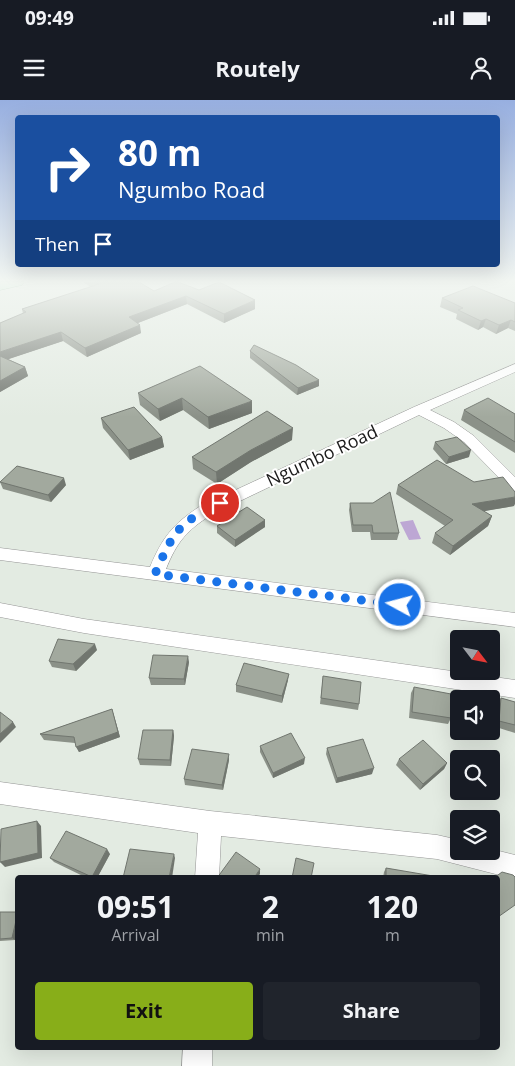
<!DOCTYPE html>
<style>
body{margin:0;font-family:"Open Sans",sans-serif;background:#20242c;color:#f1f3f6;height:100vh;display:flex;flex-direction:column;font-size:19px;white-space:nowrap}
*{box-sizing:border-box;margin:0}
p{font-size:16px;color:#9ea1a6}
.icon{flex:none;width:28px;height:28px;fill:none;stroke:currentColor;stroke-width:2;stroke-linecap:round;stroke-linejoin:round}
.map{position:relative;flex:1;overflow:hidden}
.sheet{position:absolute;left:15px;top:775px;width:485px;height:175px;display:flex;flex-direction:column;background:#171b24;border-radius:5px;box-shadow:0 5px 20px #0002}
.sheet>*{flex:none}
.guide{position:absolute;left:15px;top:15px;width:485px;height:152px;border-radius:5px;box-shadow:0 5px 20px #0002;background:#1a4fa0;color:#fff;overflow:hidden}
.needle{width:32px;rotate:122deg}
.tools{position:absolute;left:450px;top:530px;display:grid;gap:10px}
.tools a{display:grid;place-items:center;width:50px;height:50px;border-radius:5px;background:#171b24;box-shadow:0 5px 20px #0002;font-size:25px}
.pin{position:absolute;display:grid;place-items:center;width:42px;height:42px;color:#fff;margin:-21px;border:2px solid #fff;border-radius:50%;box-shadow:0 1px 5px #0007}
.me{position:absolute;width:55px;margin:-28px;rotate:277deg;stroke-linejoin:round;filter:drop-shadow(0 0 4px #0008)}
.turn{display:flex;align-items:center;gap:18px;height:105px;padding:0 20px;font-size:22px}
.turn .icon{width:65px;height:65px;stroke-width:2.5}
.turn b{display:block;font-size:35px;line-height:42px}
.then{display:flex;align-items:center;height:48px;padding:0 20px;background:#0003;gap:10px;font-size:19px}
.eta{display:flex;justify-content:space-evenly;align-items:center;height:85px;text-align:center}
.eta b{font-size:30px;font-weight:700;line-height:35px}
.cta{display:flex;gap:10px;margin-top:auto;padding:10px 20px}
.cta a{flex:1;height:58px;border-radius:5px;background:#88ae19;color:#111;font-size:20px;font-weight:700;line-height:58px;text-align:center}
.cta a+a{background:#20242c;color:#f1f3f6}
.status{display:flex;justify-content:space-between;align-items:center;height:35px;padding:0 25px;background:#171b24;direction:ltr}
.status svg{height:14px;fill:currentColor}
header{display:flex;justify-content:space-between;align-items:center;height:65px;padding:0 20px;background:#171b24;font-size:22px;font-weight:700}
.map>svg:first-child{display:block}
.water{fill:#bda7d4}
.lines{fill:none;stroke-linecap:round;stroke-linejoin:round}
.street-casing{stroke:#959595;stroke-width:1}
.secondary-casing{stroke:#12632f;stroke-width:1}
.street{fill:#fff;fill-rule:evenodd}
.secondary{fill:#bbf0cb;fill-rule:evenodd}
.wall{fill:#8b9188}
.shaded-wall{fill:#71766f}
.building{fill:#a2a99e;stroke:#71766f}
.route{stroke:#1a73e8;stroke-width:9;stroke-dasharray:0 16.2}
.labels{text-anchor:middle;stroke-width:4;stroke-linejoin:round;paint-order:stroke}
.street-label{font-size:18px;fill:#1b1b1b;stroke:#fff}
</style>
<div class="status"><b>09:49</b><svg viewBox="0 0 49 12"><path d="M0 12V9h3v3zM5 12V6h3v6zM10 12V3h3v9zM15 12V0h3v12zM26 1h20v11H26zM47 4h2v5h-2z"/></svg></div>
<header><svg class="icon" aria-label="menu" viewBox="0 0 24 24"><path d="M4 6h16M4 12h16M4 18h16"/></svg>Routely<svg class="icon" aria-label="person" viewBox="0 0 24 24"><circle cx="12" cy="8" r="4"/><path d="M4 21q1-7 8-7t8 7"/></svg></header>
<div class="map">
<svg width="515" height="966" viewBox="0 0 515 966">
<rect width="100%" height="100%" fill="#e3ebe2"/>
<polygon class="water" points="413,420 421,439 409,440 400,422"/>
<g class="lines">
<defs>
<g id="street">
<path d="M 515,264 L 515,272 L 430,310 L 454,322 L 474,336 L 515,377 L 515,391 L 510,389 L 464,342 L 444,328 L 419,315 L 211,415 C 186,431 177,442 166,469 L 515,513 L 515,527 L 0,460 L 0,448 L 150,467 C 162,438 173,424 199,407 L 414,307 Z"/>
<polygon points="0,503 84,519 515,580 515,598 84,533 0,517"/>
<polygon points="0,682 210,711 437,735 459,740 459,751 491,751 491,749 515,755 515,779 437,759 221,736 219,778 195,778 198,733 0,704"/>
<polygon points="183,948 212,948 212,966 182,966"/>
</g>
<polygon id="secondary" points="0,182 24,182 22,185 0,190"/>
</defs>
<use href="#street" class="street-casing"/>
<use href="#secondary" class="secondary-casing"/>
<use href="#street" class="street"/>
<use href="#secondary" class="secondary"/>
</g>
<g class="wall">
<polygon points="83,182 139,182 154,191 199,190 255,209 224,223 187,204 138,223 141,233 87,257 63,241 8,259 25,267 28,276 0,292 0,223 23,214 22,209 91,187"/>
<polygon points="442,198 515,203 515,231 508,228 496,234 483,227 478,230 456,219 457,214 440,207"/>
<polygon points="250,251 319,286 297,295 250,258"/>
<polygon points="200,266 252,313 209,329 183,310 160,321 140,305 138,293"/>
<polygon points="464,310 515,314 515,353 461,320"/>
<polygon points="101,318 162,337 164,347 130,360 103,328"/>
<polygon points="292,340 251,362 217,384 193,369 192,357"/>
<polygon points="435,342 469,357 446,364 433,349"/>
<polygon points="0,382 66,385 51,402 3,389"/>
<polygon points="398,385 514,406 483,411 492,416 488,426 450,455 432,443 435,433 445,426 396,394"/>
<polygon points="350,403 399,433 397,440 371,440 370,432 352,432 349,410"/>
<polygon points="265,420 265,427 235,447 217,433 217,426"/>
<polygon points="97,550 76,571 52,567 49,561"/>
<polygon points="189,562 185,585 151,585 149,578"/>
<polygon points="323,576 359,604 358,610 320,604"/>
<polygon points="288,580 282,603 236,592 236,585"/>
<polygon points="414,587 451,618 448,624 409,618 411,593"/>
<polygon points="501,598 515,602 515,633 496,627 497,604"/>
<polygon points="112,609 120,637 79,652 75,643 44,640 40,634"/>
<polygon points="173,630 174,636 171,666 140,665 138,659"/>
<polygon points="260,646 304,664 273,678 260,652"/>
<polygon points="327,648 372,674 336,683 326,654"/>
<polygon points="399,659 447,663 444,669 420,690 396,665"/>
<polygon points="229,660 223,690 185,685 184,679"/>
<polygon points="110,754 97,778 87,778 54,762 50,758"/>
<polygon points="386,768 433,778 383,778 384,772"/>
<polygon points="0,812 18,812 18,828 15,840 0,841"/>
</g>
<g class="shaded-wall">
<polygon points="186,196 187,204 130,226 129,217"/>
<polygon points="255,200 255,209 224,223 224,214"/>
<polygon points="486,219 483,227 478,230 481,221"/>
<polygon points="511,220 508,228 496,234 499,225"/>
<polygon points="140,225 141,233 87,257 85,248"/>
<polygon points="61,232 63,241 0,262 0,252"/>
<polygon points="25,267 28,276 0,292 0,281"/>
<polygon points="319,280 319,286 297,295 298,288"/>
<polygon points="182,298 183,310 160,321 158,309"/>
<polygon points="252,301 252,313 209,329 208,317"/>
<polygon points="293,328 292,340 251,362 217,384 216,372 251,350"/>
<polygon points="162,337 164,347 130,360 128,350"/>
<polygon points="471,350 469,357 446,364 449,357"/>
<polygon points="64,378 66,385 51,402 48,395"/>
<polygon points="515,397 515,404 514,406 468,414 472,404"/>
<polygon points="492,416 488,426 450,455 453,446"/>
<polygon points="265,420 265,427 235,447 235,440"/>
<polygon points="95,544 97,550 76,571 73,564"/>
<polygon points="188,556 189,562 185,585 184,579"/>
<polygon points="289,574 288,580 282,603 282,596"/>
<polygon points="112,609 120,637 79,652 76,647"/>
<polygon points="13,622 16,627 0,643 0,634"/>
<polygon points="173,630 174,636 171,666 170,660"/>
<polygon points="229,654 229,660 223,690 222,685"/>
<polygon points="305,658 304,664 273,678 273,673"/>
<polygon points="447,663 444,669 420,690 423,684"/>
<polygon points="374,668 372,674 336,683 337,678"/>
<polygon points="37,721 41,726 42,758 5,767 0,762"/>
<polygon points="107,749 110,754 97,778 93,778 92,777"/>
<polygon points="174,754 175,758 172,778 169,778"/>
<polygon points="260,769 260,774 257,778 254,778"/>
<polygon points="18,815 18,828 15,840 12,838"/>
</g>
<g class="building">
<polygon points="94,182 139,182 154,191 175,182 178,182 199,190 219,182 255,200 224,214 186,196 129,217 140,225 85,248 61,232 0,252 0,223 26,212 22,209 99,184"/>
<polygon points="473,186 515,203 515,222 511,220 499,225 486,219 481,221 458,210 463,208 442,198"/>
<polygon points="254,245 296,265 319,280 298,288 250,251"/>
<polygon points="0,256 25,267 0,281"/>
<polygon points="200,266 252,301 208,317 182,298 158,309 138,293"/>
<polygon points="488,298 515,314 515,342 464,310"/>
<polygon points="134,307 162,337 128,350 101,318"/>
<polygon points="267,311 293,328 251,350 216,372 192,357"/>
<polygon points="457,337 471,350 449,357 435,342"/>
<polygon points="437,360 474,382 503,377 515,392 515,397 472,404 492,416 453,446 435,433 453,420 398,385"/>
<polygon points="17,366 64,378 48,395 0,382"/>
<polygon points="390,392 399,433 373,433 372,425 353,425 350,403 373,403"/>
<polygon points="247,407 265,420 235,440 217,426"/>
<polygon points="58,539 95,544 73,564 49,561"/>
<polygon points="153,555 188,556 184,579 149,578"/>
<polygon points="244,563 289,574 282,596 236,585"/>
<polygon points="323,576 361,582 359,604 321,598"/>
<polygon points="414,587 451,594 451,618 412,612"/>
<polygon points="501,598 515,602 515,625 499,621"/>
<polygon points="112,609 118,632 76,647 74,637 40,634"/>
<polygon points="0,612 13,622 0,634"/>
<polygon points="143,630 173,630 170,660 138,659"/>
<polygon points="291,633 305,658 273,673 260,646"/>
<polygon points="363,639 374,668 337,678 327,648"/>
<polygon points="423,640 447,663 423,684 399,659"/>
<polygon points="192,649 229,654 222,685 184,679"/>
<polygon points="37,721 38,753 0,762 1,729"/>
<polygon points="66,731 107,749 92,777 50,758"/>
<polygon points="130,749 174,754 169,778 123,778"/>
<polygon points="236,752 260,769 254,778 217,778"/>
<polygon points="296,758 314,763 311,778 292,778"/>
<polygon points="386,768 433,776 433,778 386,778"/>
<polygon points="502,772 513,775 515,777 515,805 498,817 498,778 494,778"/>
<polygon points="0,812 18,812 12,838 0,839"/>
</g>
<linearGradient id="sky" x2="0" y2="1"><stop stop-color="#97afe0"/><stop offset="0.57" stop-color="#f2f6f2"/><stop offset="1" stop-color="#f2f6f2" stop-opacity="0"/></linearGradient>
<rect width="515" height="317" fill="url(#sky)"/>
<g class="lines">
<path class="route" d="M 220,403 C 177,424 174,431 155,474 L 400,505"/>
</g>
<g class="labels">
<g class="street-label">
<text transform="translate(322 356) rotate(-25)" y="6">Ngumbo Road</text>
</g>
</g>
</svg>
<div class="tools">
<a><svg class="needle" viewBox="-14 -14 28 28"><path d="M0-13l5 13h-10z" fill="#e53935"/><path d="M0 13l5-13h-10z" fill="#9ea1a6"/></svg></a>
<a><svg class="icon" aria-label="sound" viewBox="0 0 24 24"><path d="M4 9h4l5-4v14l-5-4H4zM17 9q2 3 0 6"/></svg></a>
<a><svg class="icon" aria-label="search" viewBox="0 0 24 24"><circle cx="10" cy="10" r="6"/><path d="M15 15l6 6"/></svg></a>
<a><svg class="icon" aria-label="layers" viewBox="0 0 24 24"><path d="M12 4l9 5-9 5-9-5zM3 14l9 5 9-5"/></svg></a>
</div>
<div class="pin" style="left:220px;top:403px;background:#d93025"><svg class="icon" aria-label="arrive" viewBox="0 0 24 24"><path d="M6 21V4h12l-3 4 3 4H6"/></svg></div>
<svg class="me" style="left:400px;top:505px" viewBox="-20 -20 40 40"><circle r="17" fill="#1a73e8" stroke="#fff" stroke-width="3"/><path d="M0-11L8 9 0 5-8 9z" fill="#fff"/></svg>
<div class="guide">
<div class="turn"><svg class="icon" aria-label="right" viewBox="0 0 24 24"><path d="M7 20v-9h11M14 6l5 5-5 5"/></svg><div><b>80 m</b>Ngumbo Road</div></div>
<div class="then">Then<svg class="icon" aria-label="arrive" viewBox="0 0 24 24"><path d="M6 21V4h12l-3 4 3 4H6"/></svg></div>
</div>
<section class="sheet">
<div class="eta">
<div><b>09:51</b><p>Arrival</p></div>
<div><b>2</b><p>min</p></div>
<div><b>120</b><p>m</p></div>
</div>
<div class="cta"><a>Exit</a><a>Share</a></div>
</section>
</div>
